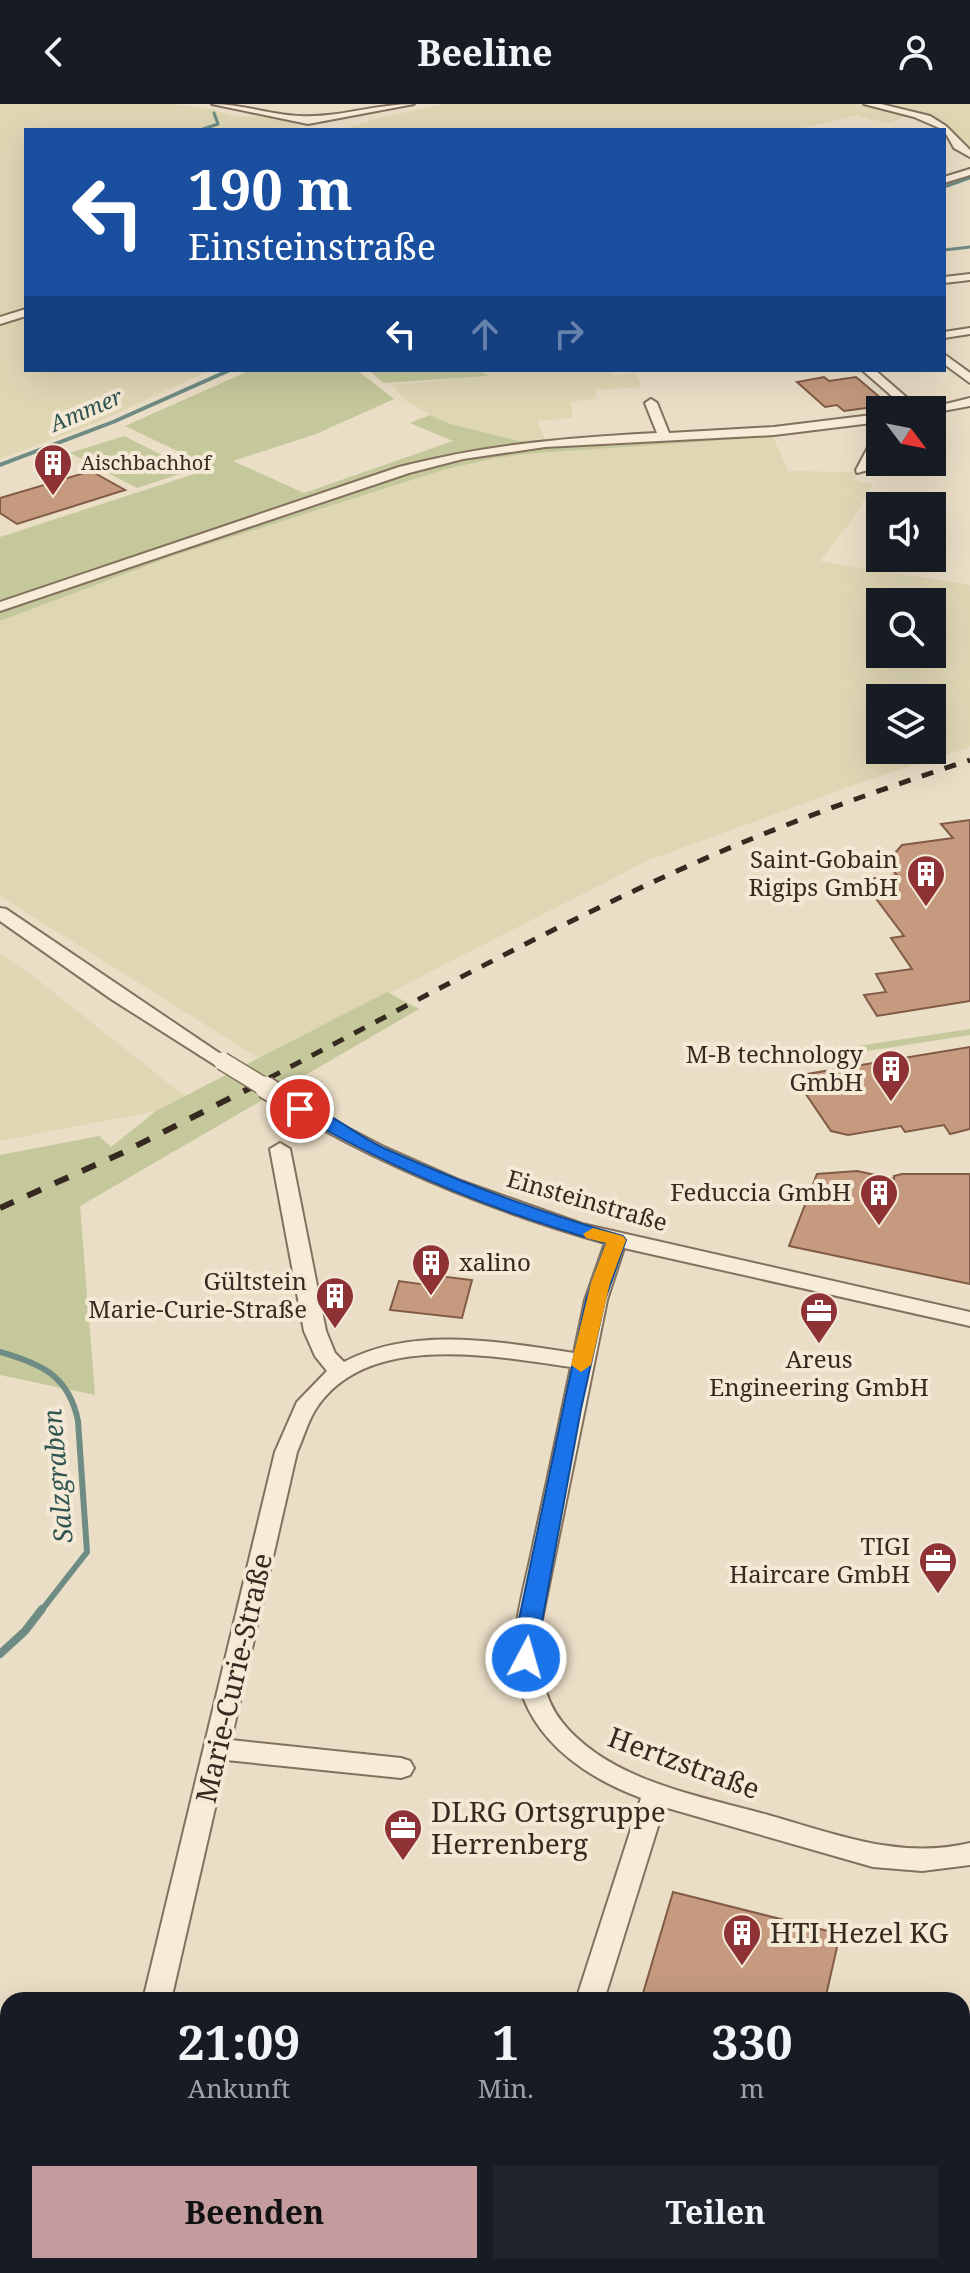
<!DOCTYPE html>
<html lang="de">
<meta charset="utf-8">
<style>
body{margin:0;font-family:"Noto Serif",serif;background:#20242c;color:#f1f3f6;height:100vh;display:flex;flex-direction:column;font-size:30px;white-space:nowrap}
*{box-sizing:border-box;margin:0}
p{font-size:26px;color:#9ea1a6}
.icon{flex:none;width:44px;height:44px;fill:none;stroke:currentColor;stroke-width:2;stroke-linecap:round;stroke-linejoin:round}
.map{position:relative;flex:1;overflow:hidden}
.panel{position:absolute;left:0px;top:1888px;width:970px;height:282px;display:flex;flex-direction:column;background:#171b24;border-radius:24px 24px 0 0;box-shadow:0 8px 32px #0002}
.panel>*{flex:none}
.top-card{position:absolute;left:24px;top:24px;width:922px;height:244px;border-radius:0px;box-shadow:0 8px 32px #0002;background:#1a4fa0;color:#fff;overflow:hidden}
.needle{width:52px;rotate:122deg}
.fabs{position:absolute;left:866px;top:292px;display:grid;gap:16px}
.fabs a{display:grid;place-items:center;width:80px;height:80px;border-radius:0px;background:#171b24;box-shadow:0 8px 32px #0002;font-size:40px}
.pin{position:absolute;display:grid;place-items:center;width:68px;height:68px;color:#fff;margin:-34px;border:4px solid #fff;border-radius:50%;box-shadow:0 2px 8px #0007}
.me{position:absolute;width:88px;margin:-44px;rotate:6deg;stroke-linejoin:round;filter:drop-shadow(0 0 6px #0008)}
.turn{display:flex;align-items:center;gap:28px;height:168px;padding:0 32px;font-size:36px}
.turn .icon{width:104px;height:104px;stroke-width:2.5}
.turn b{display:block;font-size:56px;line-height:68px}
.lanes{display:flex;align-items:center;height:76px;padding:0 32px;background:#0003;justify-content:center;gap:40px;direction:ltr}
.lanes .off{opacity:.35}
.eta{display:flex;justify-content:space-evenly;align-items:center;height:136px;text-align:center}
.eta b{font-size:48px;font-weight:700;line-height:56px}
.cta{display:flex;gap:16px;margin-top:auto;padding:16px 32px}
.cta a{flex:1;height:92px;border-radius:0px;background:#c49ca0;color:#111;font-size:32px;font-weight:700;line-height:92px;text-align:center}
.cta a+a{background:#20242c;color:#f1f3f6}
header{display:flex;justify-content:space-between;align-items:center;height:104px;padding:0 32px;background:#171b24;font-size:36px;font-weight:700}
.map>svg:first-child{display:block}
.farmland{fill:#dfd7b4;fill-rule:evenodd}
.green{fill:#c4c89a}
.lines{fill:none;stroke-linecap:round;stroke-linejoin:round}
.stream-far3{stroke:#6e8c84;stroke-width:3}
.stream-far2{stroke:#6e8c84;stroke-width:4}
.stream-far1{stroke:#6e8c84;stroke-width:6}
.stream{stroke:#6e8c84;stroke-width:8}
.building{fill:#c59a7f;stroke:#815b45;stroke-width:2}
.minor-casing{stroke:#84715d;stroke-width:4}
.minor{fill:#f6ecd8;fill-rule:evenodd}
.rail-far1{stroke:#362a20;stroke-width:5;stroke-dasharray:12 12;stroke-linecap:butt}
.rail{stroke:#362a20;stroke-width:6;stroke-dasharray:15 15;stroke-linecap:butt}
.minor-bridge-far1-casing{stroke:#84715d;stroke-width:20;stroke-linecap:butt}
.minor-bridge-casing{stroke:#84715d;stroke-width:25;stroke-linecap:butt}
.minor-bridge-far1{stroke:#f6ecd8;stroke-width:17}
.minor-bridge{stroke:#f6ecd8;stroke-width:21}
.route{fill:#1a73e8;stroke:#114b97;stroke-width:2}
.slow{fill:#f59e0b}
.labels{text-anchor:middle;stroke-width:8;stroke-linejoin:round;paint-order:stroke}
.far-poi-label{font-size:20px;fill:#362a20;stroke:#f3e9d5;text-anchor:start}
.far-water-label{font-size:22px;font-style:italic;fill:#305451;stroke:#f3e9d5}
.poi-label{font-size:24px;fill:#362a20;stroke:#f3e9d5;text-anchor:end}
.street-label{font-size:24px;fill:#362a20;stroke:#f3e9d5}
.water-label{font-size:26px;font-style:italic;fill:#305451;stroke:#f3e9d5}
.near-street-label{font-size:28px;fill:#362a20;stroke:#f3e9d5}
.near-poi-label{font-size:28px;fill:#362a20;stroke:#f3e9d5;text-anchor:start}
</style>
<header><svg class="icon" aria-label="back" viewBox="0 0 24 24"><path d="M15 5l-7 7 7 7"/></svg>Beeline<svg class="icon" aria-label="person" viewBox="0 0 24 24"><circle cx="12" cy="8" r="4"/><path d="M4 21q1-7 8-7t8 7"/></svg></header>
<div class="map">
<svg width="970" height="2169" viewBox="0 0 970 2169">
<rect width="100%" height="100%" fill="#eadec6"/>
<g class="farmland">
<polygon points="0,0 172,0 211,5 238,13 270,12 300,22 299,26 26,26 26,204 0,214"/>
<polygon points="444,0 858,0 905,12 891,18 871,16 857,11 793,26 340,26 387,12"/>
<polygon points="875,0 970,0 970,45 961,41 952,27 935,17"/>
<polygon points="26,213 26,266 210,266 103,316 0,355 0,222"/>
<polygon points="479,266 608,266 614,271 637,269 641,283 596,286 596,294 571,298 572,314 537,317 545,335 519,337 450,320 430,311 407,297 391,281 487,272"/>
<path d="M 773,333 L 788,367 L 857,368 L 855,376 L 873,380 L 853,415 L 820,457 L 970,481 L 970,643 L 865,677 L 649,756 L 260,955 L 0,792 L 0,517 L 173,452 L 443,366 L 495,354 L 538,349 ZM 880,498 L 932,498 L 932,550 L 880,550 ZM 880,594 L 932,594 L 932,646 L 880,646 Z"/>
<polygon points="0,849 34,873 186,993 156,1007 0,1037"/>
</g>
<g class="green">
<polygon points="251,266 357,266 394,295 316,330 233,357 304,389 453,337 410,319 430,311 450,320 519,337 770,326 773,333 538,349 495,354 443,366 173,452 0,517 0,433 213,364 125,322"/>
<polygon points="368,266 479,266 488,272 384,279"/>
<polygon points="124,332 192,366 137,384 70,349"/>
<polygon points="387,888 419,905 80,1102 95,1291 0,1271 0,1051 99,1032 111,1043 156,1007"/>
<polygon points="970,925 970,931 777,961 778,954"/>
</g>
<g class="lines">
<g class="stream-far3">
<polyline points="200,26 218,20 214,9"/>
<polyline points="944,83 970,74"/>
<polyline points="944,146 970,143"/>
</g>
<polyline class="stream-far2" points="0,361 113,318 230,266"/>
<path class="stream-far1" d="M 0,1248 C 42,1260 69,1272 78,1317 L 87,1448 L 41,1507"/>
<polyline class="stream" points="0,1550 25,1527 42,1505"/>
</g>
<g class="building">
<polygon points="824,273 829,277 856,273 889,301 844,307 837,301 825,303 797,278"/>
<polygon points="91,367 125,386 17,420 0,409 0,394"/>
<polygon points="970,716 970,897 877,912 864,891 886,888 876,870 912,865 891,834 904,832 862,776 897,771 886,759 902,741 953,734 941,720"/>
<polygon points="970,943 970,1025 950,1030 944,1021 905,1028 901,1022 848,1031 831,1027 797,977 807,970"/>
<polygon points="857,1067 894,1075 894,1072 902,1070 970,1070 970,1180 789,1142 817,1070"/>
<polygon points="430,1171 472,1176 462,1214 390,1206 399,1177 427,1181"/>
<polygon points="673,1788 840,1830 825,1896 641,1896"/>
</g>
<g class="lines">
<defs>
<g id="minor">
<path d="M 212,0 C 242,0 271,11 300,12 C 339,14 375,0 414,0 L 308,20 Z"/>
<polygon points="864,0 881,0 930,12 946,22 970,46 970,53 954,44 944,26 914,13"/>
<polygon points="970,65 970,71 944,79 944,73"/>
<polygon points="970,170 970,176 944,179 944,173"/>
<polygon points="26,205 26,212 0,220 0,213"/>
<polygon points="970,224 970,230 944,234 944,228"/>
<polygon points="944,250 970,269 970,279 944,260"/>
<polygon points="862,266 875,266 921,306 970,294 970,302 932,309 932,306 908,306"/>
<path d="M 651,295 L 657,299 L 669,329 L 774,323 L 880,310 L 880,318 L 774,331 L 545,343 L 463,355 L 409,369 L 0,507 L 0,498 L 399,363 C 490,340 565,334 657,329 L 645,299 Z"/>
<polygon points="880,328 880,344 868,366 857,369 856,366 874,332"/>
<polygon points="0,804 6,805 231,957 222,963 215,961 111,895 0,817"/>
<path d="M 300,999 L 382,1042 L 461,1077 L 582,1120 L 970,1208 L 970,1222 L 624,1144 L 607,1196 L 541,1520 C 538,1555 540,1590 562,1618 C 609,1677 700,1692 768,1711 C 836,1730 899,1756 970,1739 L 970,1761 L 922,1767 L 873,1763 L 664,1703 L 604,1896 L 576,1896 L 641,1694 C 569,1667 509,1617 515,1534 C 518,1501 528,1469 534,1437 C 547,1379 559,1321 571,1263 C 493,1252 363,1226 314,1308 C 307,1320 303,1335 297,1348 L 231,1636 L 401,1654 L 410,1657 L 414,1664 L 410,1671 L 401,1674 L 226,1656 L 171,1896 L 143,1896 L 275,1348 L 297,1298 L 327,1267 L 315,1252 L 304,1227 L 270,1045 L 280,1039 L 290,1045 L 326,1227 L 335,1249 L 344,1258 C 413,1221 500,1238 574,1249 L 585,1196 L 605,1139 C 495,1108 392,1066 293,1009 L 290,1005 Z"/>
<polygon points="152,2162 186,2162 189,2169 155,2169"/>
<polygon points="463,2162 499,2162 496,2169 460,2169"/>
</g>
</defs>
<use href="#minor" class="minor-casing"/>
<use href="#minor" class="minor"/>
<path class="rail-far1" d="M 248,985 C 404,904 558,818 720,748 C 802,713 885,684 970,656"/>
<polyline class="rail" points="0,1104 122,1049 252,983"/>
<defs>
<polyline id="minor-bridge-far1" points="222,957 268,985"/>
<polyline id="minor-bridge" points="265,983 300,1005"/>
</defs>
<use href="#minor-bridge-far1" class="minor-bridge-far1-casing"/>
<use href="#minor-bridge" class="minor-bridge-casing"/>
<use href="#minor-bridge-far1" class="minor-bridge-far1"/>
<use href="#minor-bridge" class="minor-bridge"/>
</g>
<path class="route" d="M 300,999 C 330,1007 358,1033 386,1045 C 464,1080 541,1109 623,1132 L 626,1136 L 605,1196 L 581,1305 L 534,1561 L 526,1563 L 518,1561 L 515,1554 L 518,1520 L 586,1196 L 606,1139 C 495,1108 393,1066 294,1008 L 291,1005 Z"/>
<polygon class="slow" points="593,1124 623,1132 626,1136 610,1179 591,1261 581,1268 571,1261 591,1179 606,1139 586,1134 583,1130"/>
<defs>
<symbol id="building-pin" viewBox="-11 -11 22 30"><path d="M0 17L-7.5 6A9.5 9.5 0 1 1 7.5 6Z" fill="#8e3236" stroke="#f3e9d5"/><path d="M-4-6H4V6H1V3H-1V6H-4ZM-2.5-4.3h1.7v1.8h-1.7ZM.8-4.3h1.7v1.8H.8ZM-2.5-1h1.7V.8h-1.7ZM.8-1h1.7V.8H.8Z" fill="#fff"/></symbol>
<symbol id="office-pin" viewBox="-11 -11 22 30"><path d="M0 17L-7.5 6A9.5 9.5 0 1 1 7.5 6Z" fill="#8e3236" stroke="#f3e9d5"/><path d="M-6-3h4V-5.5h4V-3h4V5H-6ZM-1-4.5V-3h2v-1.5ZM-6 0V1H6V0Z" fill="#fff"/></symbol>
</defs>
<g fill-rule="evenodd">
<use href="#building-pin" x="31" y="337" width="44" height="60"/>
<use href="#building-pin" x="904" y="748" width="44" height="60"/>
<use href="#building-pin" x="869" y="943" width="44" height="60"/>
<use href="#building-pin" x="857" y="1067" width="44" height="60"/>
<use href="#building-pin" x="409" y="1137" width="44" height="60"/>
<use href="#building-pin" x="313" y="1170" width="44" height="60"/>
<use href="#office-pin" x="797" y="1185" width="44" height="60"/>
<use href="#office-pin" x="916" y="1435" width="44" height="60"/>
<use href="#office-pin" x="381" y="1702" width="44" height="60"/>
<use href="#building-pin" x="720" y="1807" width="44" height="60"/>
</g>
<g class="labels">
<g class="far-poi-label">
<text x="81" y="366">Aischbachhof</text>
</g>
<g class="far-water-label">
<text transform="translate(86 306) rotate(-23)" y="8">Ammer</text>
</g>
<g class="poi-label">
<text x="898" y="764">Saint-Gobain<tspan x="898" dy="28">Rigips GmbH</tspan></text>
<text x="863" y="959">M-B technology<tspan x="863" dy="28">GmbH</tspan></text>
<text x="851" y="1097">Feduccia GmbH</text>
<text x="459" y="1167" text-anchor="start">xalino</text>
<text x="307" y="1186">Gültstein<tspan x="307" dy="28">Marie-Curie-Straße</tspan></text>
<text x="819" y="1264" text-anchor="middle">Areus<tspan x="819" dy="28">Engineering GmbH</tspan></text>
<text x="910" y="1451">TIGI<tspan x="910" dy="28">Haircare GmbH</tspan></text>
</g>
<g class="street-label">
<text transform="translate(587 1097) rotate(16)" y="8">Einsteinstraße</text>
</g>
<g class="water-label">
<text transform="translate(58 1372) rotate(-95)" y="9">Salzgraben</text>
</g>
<g class="near-street-label">
<text transform="translate(234 1574) rotate(-77)" y="10">Marie-Curie-Straße</text>
<text transform="translate(684 1659) rotate(20)" y="10">Hertzstraße</text>
</g>
<g class="near-poi-label">
<text x="431" y="1718">DLRG Ortsgruppe<tspan x="431" dy="32">Herrenberg</tspan></text>
<text x="770" y="1839">HTI Hezel KG</text>
</g>
</g>
</svg>
<div class="fabs">
<a><svg class="needle" viewBox="-14 -14 28 28"><path d="M0-13l5 13h-10z" fill="#e53935"/><path d="M0 13l5-13h-10z" fill="#9ea1a6"/></svg></a>
<a><svg class="icon" aria-label="sound" viewBox="0 0 24 24"><path d="M4 9h4l5-4v14l-5-4H4zM17 9q2 3 0 6"/></svg></a>
<a><svg class="icon" aria-label="search" viewBox="0 0 24 24"><circle cx="10" cy="10" r="6"/><path d="M15 15l6 6"/></svg></a>
<a><svg class="icon" aria-label="layers" viewBox="0 0 24 24"><path d="M12 4l9 5-9 5-9-5zM3 14l9 5 9-5"/></svg></a>
</div>
<div class="pin" style="left:300px;top:1005px;background:#d93025"><svg class="icon" aria-label="arrive" viewBox="0 0 24 24"><path d="M6 21V4h12l-3 4 3 4H6"/></svg></div>
<svg class="me" style="left:526px;top:1554px" viewBox="-20 -20 40 40"><circle r="17" fill="#1a73e8" stroke="#fff" stroke-width="3"/><path d="M0-11L8 9 0 5-8 9z" fill="#fff"/></svg>
<div class="top-card">
<div class="turn"><svg class="icon" aria-label="left" viewBox="0 0 24 24"><path d="M17 20v-9H6M10 6l-5 5 5 5"/></svg><div><b>190 m</b>Einsteinstraße</div></div>
<div class="lanes"><svg class="icon" aria-label="left" viewBox="0 0 24 24"><path d="M17 20v-9H6M10 6l-5 5 5 5"/></svg><svg class="icon off" aria-label="ahead" viewBox="0 0 24 24"><path d="M12 20V5M6 11l6-6 6 6"/></svg><svg class="icon off" aria-label="right" viewBox="0 0 24 24"><path d="M7 20v-9h11M14 6l5 5-5 5"/></svg></div>
</div>
<section class="panel">
<div class="eta">
<div><b>21:09</b><p>Ankunft</p></div>
<div><b>1</b><p>Min.</p></div>
<div><b>330</b><p>m</p></div>
</div>
<div class="cta"><a>Beenden</a><a>Teilen</a></div>
</section>
</div>
